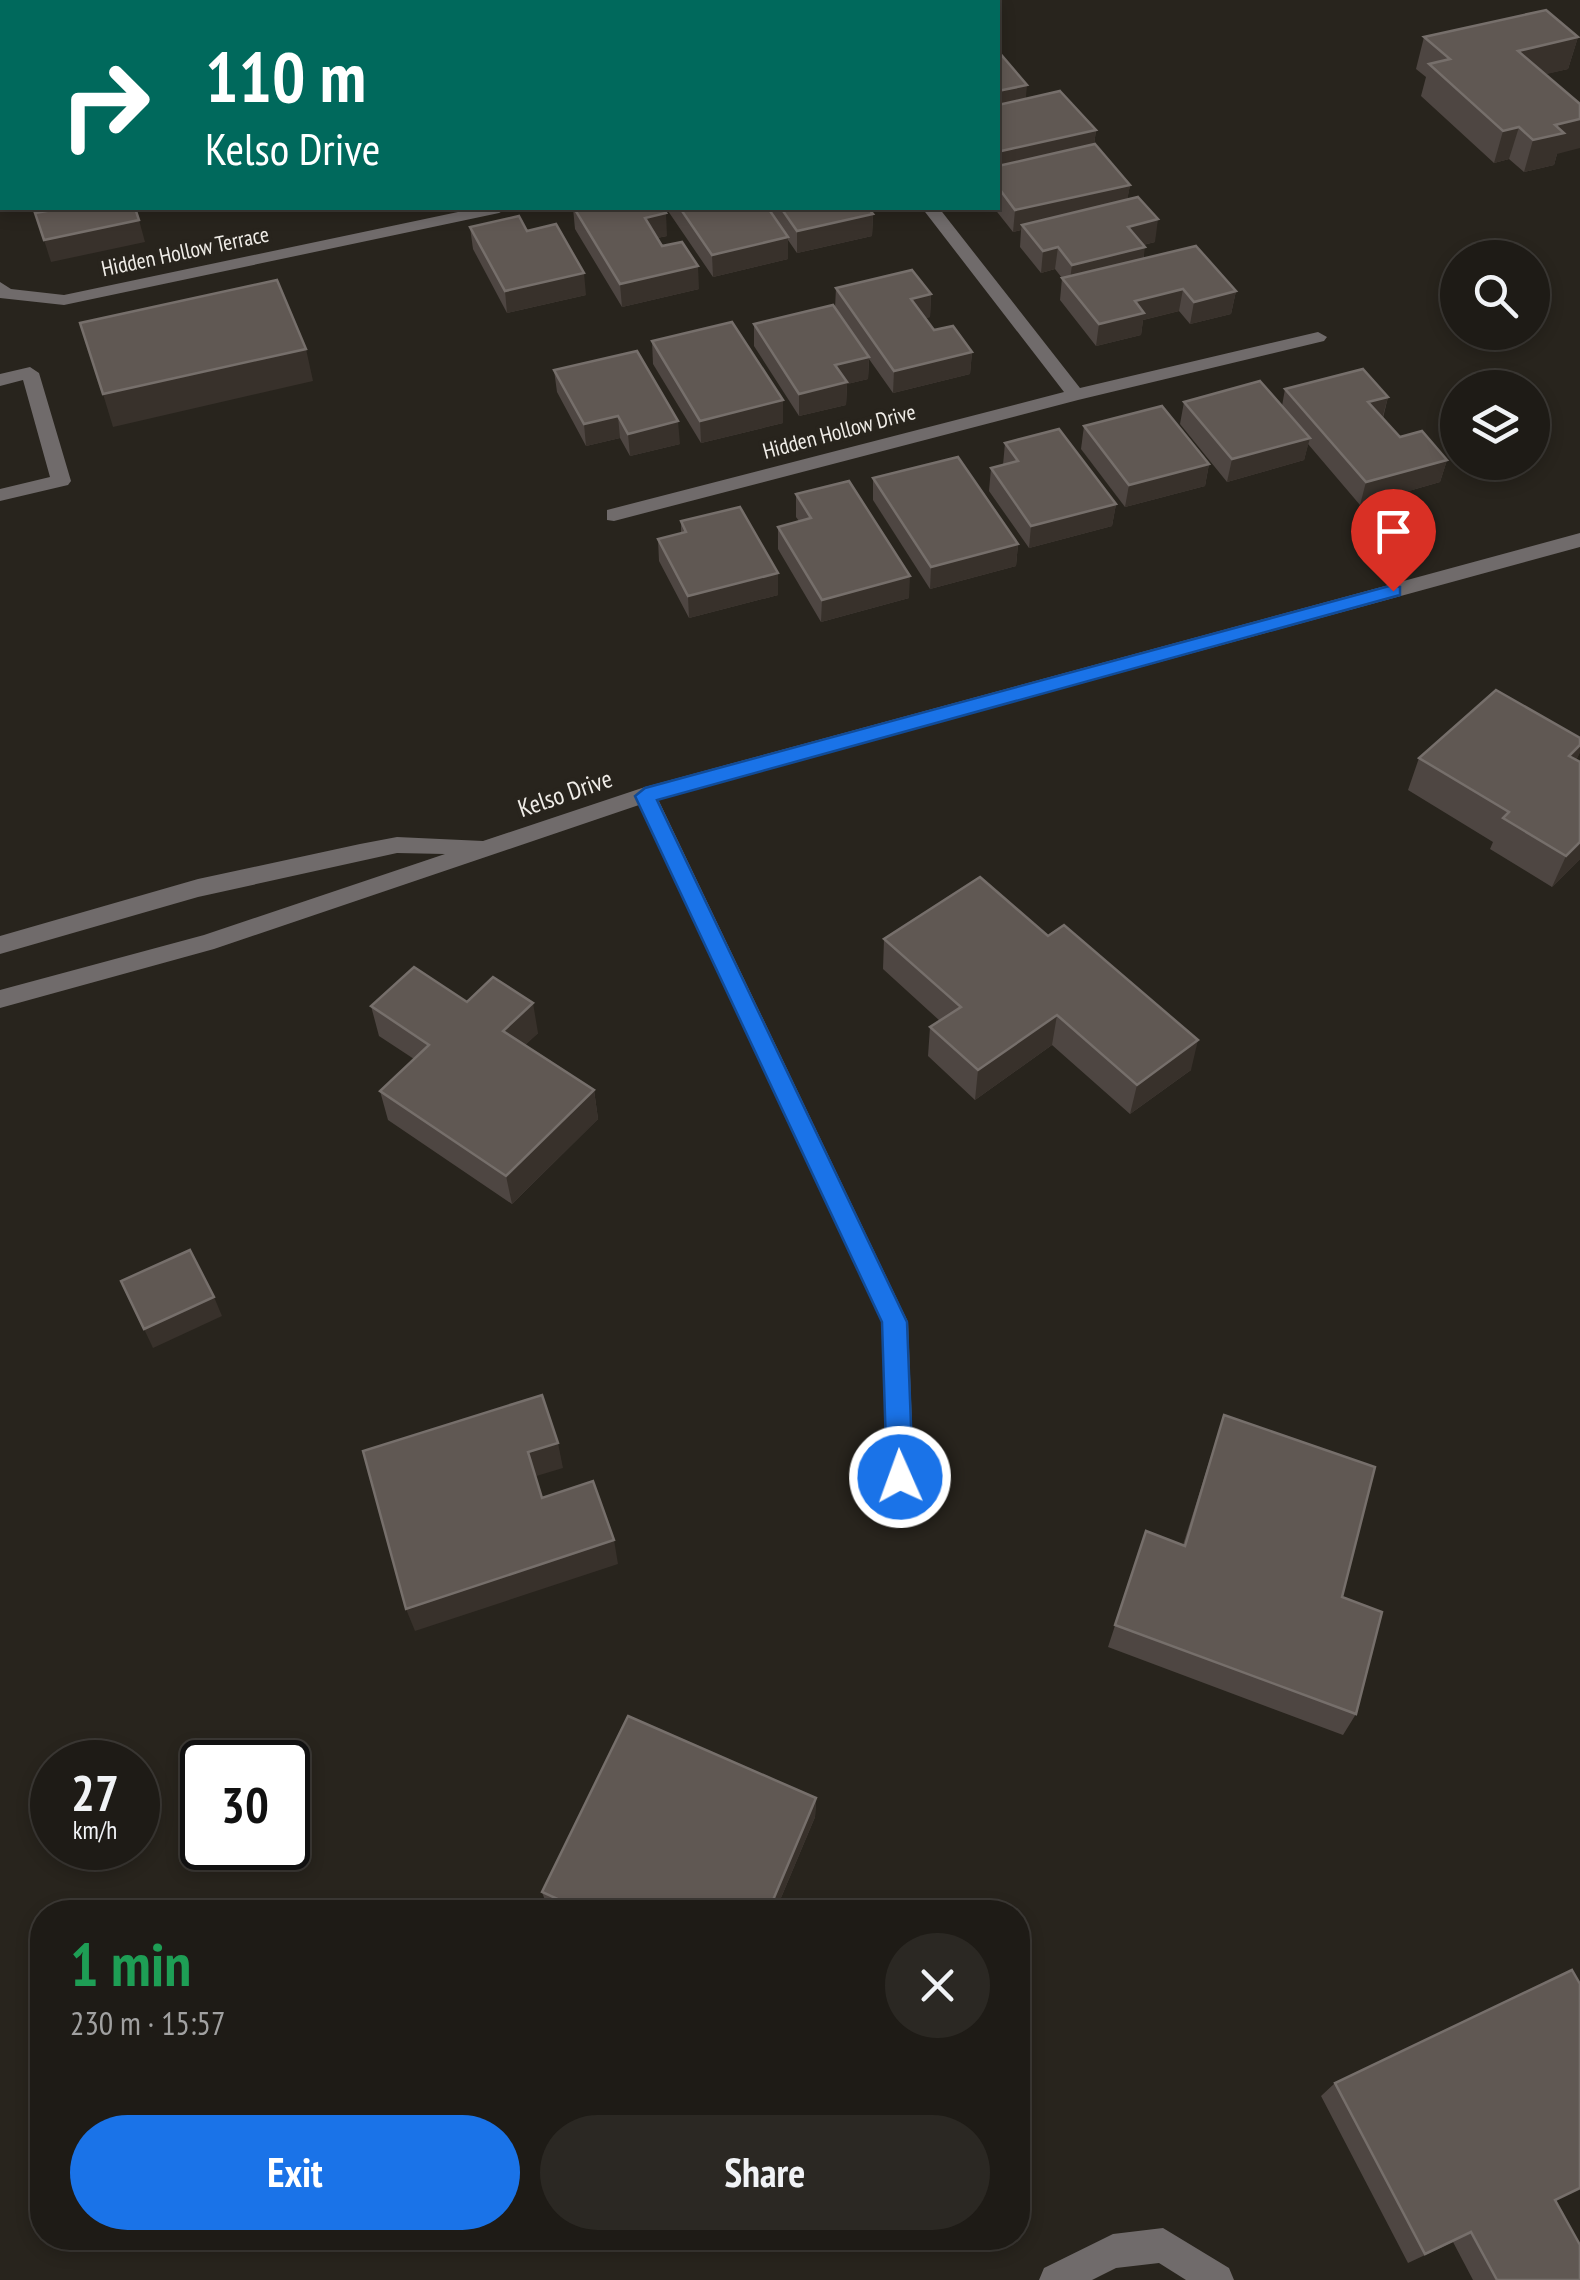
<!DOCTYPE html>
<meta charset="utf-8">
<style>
body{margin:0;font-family:"PT Sans Narrow",sans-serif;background:#2b2823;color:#f1f3f6;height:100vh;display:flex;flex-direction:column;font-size:38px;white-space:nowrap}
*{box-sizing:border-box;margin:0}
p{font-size:32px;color:#a1a1a1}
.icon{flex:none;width:55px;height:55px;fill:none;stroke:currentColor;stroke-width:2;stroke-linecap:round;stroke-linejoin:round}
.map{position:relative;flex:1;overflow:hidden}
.details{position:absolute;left:30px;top:1900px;width:1000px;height:350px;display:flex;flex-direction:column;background:#1e1b16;border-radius:40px;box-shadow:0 5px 15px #0003,0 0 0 2px #3c3935}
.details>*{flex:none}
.banner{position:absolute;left:0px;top:0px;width:1000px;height:210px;box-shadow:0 5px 15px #0003,0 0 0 2px #3c3935;background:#00695c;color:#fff;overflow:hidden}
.tools{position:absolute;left:1440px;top:240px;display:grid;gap:20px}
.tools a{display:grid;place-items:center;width:110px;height:110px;border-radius:50%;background:#1e1b16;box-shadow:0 5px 15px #0003,0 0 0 2px #3c3935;font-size:50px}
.speed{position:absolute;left:30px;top:1740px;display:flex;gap:20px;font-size:50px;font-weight:700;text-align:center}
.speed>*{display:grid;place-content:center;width:130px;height:130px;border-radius:50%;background:#1e1b16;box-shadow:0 5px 15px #0003,0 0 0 2px #3c3935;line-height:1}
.speed small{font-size:25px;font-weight:400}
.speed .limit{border:5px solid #111;border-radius:15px;background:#fff;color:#111}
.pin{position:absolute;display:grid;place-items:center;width:85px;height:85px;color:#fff;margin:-102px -42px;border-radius:50% 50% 50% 0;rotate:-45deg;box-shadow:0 0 10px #0007}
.pin .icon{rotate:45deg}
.me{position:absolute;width:110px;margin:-55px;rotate:358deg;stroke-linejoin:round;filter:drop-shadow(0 0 8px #0008)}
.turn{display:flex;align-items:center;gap:35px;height:210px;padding:0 40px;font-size:45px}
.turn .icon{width:130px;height:130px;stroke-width:2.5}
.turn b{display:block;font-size:70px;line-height:85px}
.round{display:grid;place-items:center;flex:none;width:105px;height:105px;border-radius:52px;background:#2b2823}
.overview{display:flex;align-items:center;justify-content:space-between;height:170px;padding:0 40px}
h1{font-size:60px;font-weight:800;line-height:75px;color:#1e9e55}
.primary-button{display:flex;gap:20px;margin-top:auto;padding:20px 40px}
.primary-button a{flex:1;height:115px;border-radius:60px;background:#1a73e8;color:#fff;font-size:40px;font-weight:800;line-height:115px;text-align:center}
.primary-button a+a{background:#2b2823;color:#f1f3f6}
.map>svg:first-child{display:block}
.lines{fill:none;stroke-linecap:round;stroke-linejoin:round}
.service{fill:#706b6b;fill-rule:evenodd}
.minor{fill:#706b6b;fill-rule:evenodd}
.wall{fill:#4e4642}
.shaded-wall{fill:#38312b}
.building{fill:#605853;stroke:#766f6b;stroke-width:2.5}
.route{fill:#1a73e8;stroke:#114b97;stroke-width:2.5}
.labels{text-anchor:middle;stroke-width:8;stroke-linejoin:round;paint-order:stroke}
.far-street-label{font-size:22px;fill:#f0ede8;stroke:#28241d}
.street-label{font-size:25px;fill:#f0ede8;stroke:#28241d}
</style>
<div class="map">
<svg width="1580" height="2280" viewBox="0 0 1580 2280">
<rect width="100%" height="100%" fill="#28241d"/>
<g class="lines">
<g class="service">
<polygon points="30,367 39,373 71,481 68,485 0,501 0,489 50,477 23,380 0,386 0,374"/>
<polygon points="1163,2228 1229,2268 1234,2280 1186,2280 1159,2263 1116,2268 1092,2280 1039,2280 1044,2268 1113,2234"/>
</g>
<g class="minor">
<polygon points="616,0 635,0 637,2 618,2"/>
<polygon points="477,208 508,208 499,213 64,305 0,298 0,282 11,289 64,295"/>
<polygon points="922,208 939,208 1080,388 1318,332 1327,337 1324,341 1078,400 614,521 607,520 607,510 1064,392"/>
<polygon points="1580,533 1580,547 658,799 908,1322 914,1477 910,1486 900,1490 890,1486 886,1477 882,1322 639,805 214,949 0,1008 0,990 204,935 445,854 397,853 198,897 0,954 0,936 198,879 360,844 397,837 483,841 645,787"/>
</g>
</g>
<g class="wall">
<polygon points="700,0 895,0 897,2 719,2 718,1 702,2"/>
<polygon points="1424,37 1578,37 1568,69 1545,74 1557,154 1554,165 1524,172 1509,159 1494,163 1421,96 1426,77 1416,69"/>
<polygon points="998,51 1026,98 1096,130 1094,145 1130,185 1127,200 1155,242 1143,245 1144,258 1236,291 1231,314 1190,324 1179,311 1143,320 1141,335 1096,346 1060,300 1062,278 1055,269 1041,273 1020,247 1021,230 1013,232 994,208 998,208"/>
<polygon points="573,208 667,236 657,238 699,289 622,307 575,229"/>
<polygon points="666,208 868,208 873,214 872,236 797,253 788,240 788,259 713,277"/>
<polygon points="470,227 527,231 586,295 507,313 473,249"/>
<polygon points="836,288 931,294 930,317 925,318 934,330 972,352 970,374 893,393 869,359 868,379 847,384 846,405 799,416 754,346 754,324 835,308"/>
<polygon points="652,341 783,423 701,443 653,364"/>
<polygon points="554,370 680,444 630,456 620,438 586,446 557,392"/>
<polygon points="1285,389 1388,397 1383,418 1400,437 1447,460 1440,482 1360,505 1308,444 1304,460 1227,482 1180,424 1184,402 1282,406"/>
<polygon points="1084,426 1209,464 1205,486 1125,507 1081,449"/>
<polygon points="1005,443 1116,504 1112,526 1029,548 989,491 991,468 1003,465"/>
<polygon points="873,478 1018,544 1016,566 930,589 873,500"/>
<polygon points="796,494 909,598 821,622 778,549 778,527 799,521 796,517"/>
<polygon points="681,521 778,573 778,595 689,618 659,561 658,539 681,533"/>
<polygon points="1580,738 1580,752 1576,760 1580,762 1580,859 1552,887 1490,849 1493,842 1408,790 1419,758"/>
<polygon points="884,939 1191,1070 1130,1114 1052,1045 975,1100 928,1056 930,1027 940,1021 883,969"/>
<polygon points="467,1002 538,1033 525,1045 594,1090 598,1119 512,1204 388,1120 380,1091 414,1059 379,1036 371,1006"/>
<polygon points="1224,1415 1342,1597 1356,1714 1343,1735 1108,1647 1146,1531 1183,1545"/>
<polygon points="816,1798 815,1817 775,1912 555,1912 548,1909 542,1892"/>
<polygon points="1335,2083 1555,2201 1580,2280 1473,2280 1453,2242 1408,2263 1321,2096"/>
</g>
<g class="shaded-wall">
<polygon points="490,0 547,0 548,2 477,2"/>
<rect x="727" y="0" width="39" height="2"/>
<polygon points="1578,37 1568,69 1509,83 1518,51"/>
<polygon points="2,77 2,101 1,101 0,78"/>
<polygon points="1027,85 1025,107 998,113 998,91"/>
<polygon points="1580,119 1580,148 1557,154 1554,165 1524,172 1533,140 1555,125"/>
<polygon points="1519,127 1509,159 1494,163 1503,131"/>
<polygon points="1096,130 1093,152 999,173 1001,151"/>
<polygon points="1130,185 1126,207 1022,225 1021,230 1013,232 1015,210"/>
<polygon points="666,213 667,236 646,240 645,218"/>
<polygon points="873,214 872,236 797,253 797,231"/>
<polygon points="1158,219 1155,242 1125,249 1128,227"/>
<polygon points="139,220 145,242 51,262 44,240"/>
<polygon points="788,237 788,259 713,277 712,255"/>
<polygon points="1058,247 1055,269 1041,273 1043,251"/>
<polygon points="1145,247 1142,269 1069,287 1072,265"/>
<polygon points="698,266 699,289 622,307 620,284"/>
<polygon points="584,273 586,295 507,313 505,291"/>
<polygon points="1183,289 1179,311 1143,320 1141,335 1096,346 1099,324 1135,301"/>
<polygon points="1236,291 1231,314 1190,324 1194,302"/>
<polygon points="931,294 930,317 910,322 911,299"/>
<polygon points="306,349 313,381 113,427 103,394"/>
<polygon points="972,352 970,374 893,393 894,371"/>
<polygon points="869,357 868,379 847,384 846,405 799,416 799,394 835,365"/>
<polygon points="1388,397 1382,419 1368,402"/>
<polygon points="783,400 783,423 701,443 700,421"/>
<polygon points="618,416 620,438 586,446 584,424"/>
<polygon points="678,421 680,444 630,456 628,434"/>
<polygon points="1310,438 1304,460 1227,482 1232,459"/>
<polygon points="1447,460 1440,482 1360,505 1366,482"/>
<polygon points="1209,464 1205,486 1125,507 1129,485"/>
<polygon points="1116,504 1112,526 1029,548 1031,526"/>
<polygon points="1018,544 1016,566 930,589 931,567"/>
<polygon points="778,573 778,595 689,618 688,596"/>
<polygon points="910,576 909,598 821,622 822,600"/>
<polygon points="1580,745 1580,752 1571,772 1569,756"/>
<polygon points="1580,842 1580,859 1552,887 1566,856"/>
<polygon points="533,1003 538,1033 508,1061 503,1031"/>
<polygon points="1057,1015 1052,1045 975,1100 978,1070"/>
<polygon points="1198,1040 1191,1070 1130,1114 1137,1085"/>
<polygon points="594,1090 598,1119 512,1204 506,1176"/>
<polygon points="214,1297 222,1316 153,1348 144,1329"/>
<polygon points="558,1443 563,1468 533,1477 528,1452"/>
<polygon points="614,1540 618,1564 415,1631 406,1609"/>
<polygon points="816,1798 815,1817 775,1912 768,1912"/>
</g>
<g class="building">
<polygon points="30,0 90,0 91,2 17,2"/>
<polygon points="461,0 490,0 477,2 463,2"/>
<polygon points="536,0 555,0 557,2 524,2"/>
<polygon points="772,0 895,0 897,2 774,2"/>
<polygon points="2,5 2,43 0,43 0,6"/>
<polygon points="1546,10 1578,37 1518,51 1580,104 1580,119 1555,125 1564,133 1533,140 1519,127 1503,131 1429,64 1450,59 1424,37"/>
<polygon points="998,51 1027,85 998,91"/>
<polygon points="2,53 2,77 0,78 0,54"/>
<polygon points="1060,91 1096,130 1001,151 998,147 998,105"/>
<polygon points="2,101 2,124 0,116 0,102"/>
<polygon points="1095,144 1130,185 1015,210 998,187 998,166"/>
<polygon points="1138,197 1158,219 1128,227 1145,247 1072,265 1058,247 1043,251 1022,225"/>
<polygon points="51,208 135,208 139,220 44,240 35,213 52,210"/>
<polygon points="574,208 662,208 666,213 645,218 662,246 682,242 698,266 620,284"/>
<polygon points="680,208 768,208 788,237 712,255"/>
<polygon points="781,208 868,208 873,214 797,231"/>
<polygon points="519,216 527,231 556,224 584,273 505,291 470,227"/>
<polygon points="1196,246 1236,291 1194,302 1183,289 1135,301 1144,313 1099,324 1062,278"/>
<polygon points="912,270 931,294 911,299 934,330 953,326 972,352 894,371 836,288"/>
<polygon points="277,280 306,349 103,394 80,323"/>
<polygon points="833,305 869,357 835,365 847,382 799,394 754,324"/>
<polygon points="732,322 783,400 700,421 652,341"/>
<polygon points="637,351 678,421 628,434 618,416 584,424 554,370"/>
<polygon points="1363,369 1388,397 1368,402 1400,437 1422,431 1447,460 1366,482 1285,389"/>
<polygon points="1260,381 1310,438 1232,459 1184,402"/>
<polygon points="1162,406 1209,464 1129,485 1084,426"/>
<polygon points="1059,429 1116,504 1031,526 991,468 1018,461 1005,443"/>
<polygon points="958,457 1018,544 931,567 873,478"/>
<polygon points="849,481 910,576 822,600 778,527 811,518 796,494"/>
<polygon points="740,507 778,573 688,596 658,539 686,532 681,521"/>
<polygon points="1496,690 1580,738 1580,745 1569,756 1580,762 1580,842 1566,856 1503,818 1509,812 1419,758"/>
<polygon points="980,877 1048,936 1064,925 1198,1040 1137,1085 1057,1015 978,1070 930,1027 961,1007 884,939"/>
<polygon points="414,967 467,1002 493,977 533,1003 503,1031 594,1090 506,1176 380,1091 429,1045 371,1006"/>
<polygon points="190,1250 214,1297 144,1329 121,1281"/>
<polygon points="542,1395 558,1443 528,1452 542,1498 593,1481 614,1540 406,1609 363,1451"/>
<polygon points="1224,1415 1375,1467 1342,1597 1382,1612 1356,1714 1115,1625 1146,1531 1185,1546"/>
<polygon points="628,1716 816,1798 768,1912 586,1912 542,1892"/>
<polygon points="1572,1970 1580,1984 1580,2188 1555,2200 1580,2245 1580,2280 1497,2280 1471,2232 1425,2254 1335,2083"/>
</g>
<polygon class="route" points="1393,585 1400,587 1400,595 657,800 907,1322 913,1477 909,1485 900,1488 891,1485 887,1477 882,1322 635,796 645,788"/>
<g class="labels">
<g class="far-street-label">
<text transform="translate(185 251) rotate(-12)" y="8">Hidden Hollow Terrace</text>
<text transform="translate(839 431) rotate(-15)" y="8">Hidden Hollow Drive</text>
</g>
<g class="street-label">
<text transform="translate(565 793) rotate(-19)" y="9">Kelso Drive</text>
</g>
</g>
</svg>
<div class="tools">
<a><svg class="icon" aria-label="search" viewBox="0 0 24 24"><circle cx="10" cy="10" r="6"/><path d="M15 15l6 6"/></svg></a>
<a><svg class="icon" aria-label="layers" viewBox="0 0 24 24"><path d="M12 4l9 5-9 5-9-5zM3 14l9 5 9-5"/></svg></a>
</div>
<div class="speed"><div>27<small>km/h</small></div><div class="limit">30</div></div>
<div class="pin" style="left:1393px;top:591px;background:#d93025"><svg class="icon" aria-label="arrive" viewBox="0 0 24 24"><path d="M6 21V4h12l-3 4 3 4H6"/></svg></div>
<svg class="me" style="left:900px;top:1477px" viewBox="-20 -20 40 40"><circle r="17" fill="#1a73e8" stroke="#fff" stroke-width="3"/><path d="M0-11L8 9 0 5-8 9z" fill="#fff"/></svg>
<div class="banner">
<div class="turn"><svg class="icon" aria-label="right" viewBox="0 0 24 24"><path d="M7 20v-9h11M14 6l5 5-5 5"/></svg><div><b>110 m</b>Kelso Drive</div></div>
</div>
<section class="details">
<div class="overview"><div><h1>1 min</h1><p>230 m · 15:57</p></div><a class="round"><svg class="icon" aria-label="close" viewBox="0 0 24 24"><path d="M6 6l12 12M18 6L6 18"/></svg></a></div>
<div class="primary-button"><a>Exit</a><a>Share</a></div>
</section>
</div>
